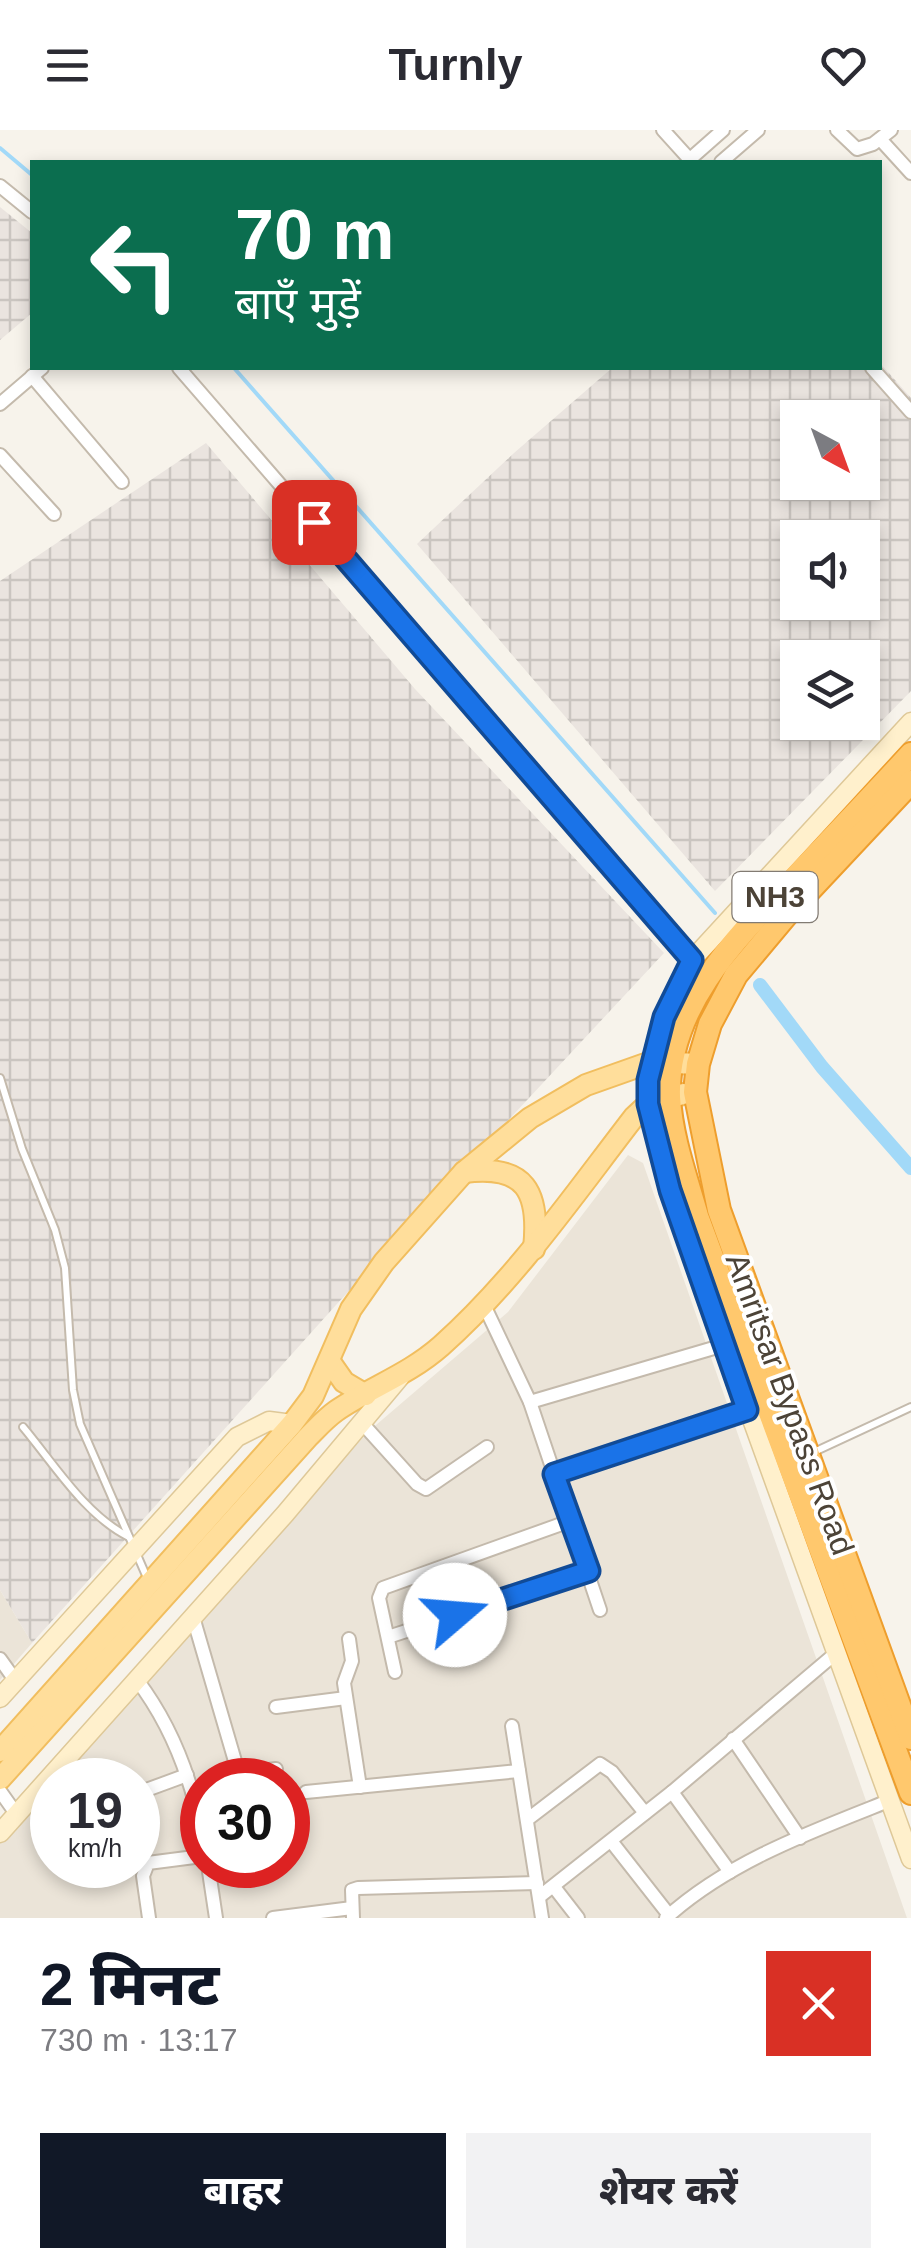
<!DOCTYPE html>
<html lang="hi">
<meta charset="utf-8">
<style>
body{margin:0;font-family:Arial,"Noto Sans Devanagari",sans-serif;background:#f2f2f3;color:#2b2b33;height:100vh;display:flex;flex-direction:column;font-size:38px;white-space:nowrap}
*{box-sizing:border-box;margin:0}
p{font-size:32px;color:#7c7c81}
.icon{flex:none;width:55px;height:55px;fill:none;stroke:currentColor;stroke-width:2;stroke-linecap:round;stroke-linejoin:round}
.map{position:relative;height:1788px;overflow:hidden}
.drawer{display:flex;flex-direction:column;background:#fff;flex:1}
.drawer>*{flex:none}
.top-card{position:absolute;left:30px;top:30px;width:852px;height:210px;border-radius:0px;box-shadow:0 5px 15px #0003;background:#0b6e4f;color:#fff;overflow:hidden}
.needle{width:65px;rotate:139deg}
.fabs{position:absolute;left:780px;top:270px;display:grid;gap:20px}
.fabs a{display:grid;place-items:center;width:100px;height:100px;border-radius:0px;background:#fff;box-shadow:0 5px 15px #0003;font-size:50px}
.speed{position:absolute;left:30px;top:1628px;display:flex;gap:20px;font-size:50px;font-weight:700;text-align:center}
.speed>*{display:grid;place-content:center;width:130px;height:130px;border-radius:50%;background:#fff;box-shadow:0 5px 15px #0003;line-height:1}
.speed small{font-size:25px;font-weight:400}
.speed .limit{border:15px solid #d22;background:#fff;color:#111}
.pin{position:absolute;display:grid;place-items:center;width:85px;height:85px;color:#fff;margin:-42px;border-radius:20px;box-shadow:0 5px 15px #0006}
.me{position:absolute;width:110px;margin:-55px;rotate:72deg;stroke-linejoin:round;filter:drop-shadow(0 0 8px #0008)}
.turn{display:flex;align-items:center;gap:35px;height:210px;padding:0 40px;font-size:45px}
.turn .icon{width:130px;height:130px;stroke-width:2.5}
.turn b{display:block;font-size:70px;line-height:85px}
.round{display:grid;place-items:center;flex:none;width:105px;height:105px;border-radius:0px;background:#f2f2f3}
.overview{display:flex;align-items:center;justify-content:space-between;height:170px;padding:0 40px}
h1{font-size:60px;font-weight:800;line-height:75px;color:#111827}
.action{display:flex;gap:20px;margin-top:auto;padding:20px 40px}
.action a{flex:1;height:115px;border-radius:0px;background:#111827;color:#fff;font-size:40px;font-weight:800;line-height:115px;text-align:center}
.action a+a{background:#f2f2f3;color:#2b2b33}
header{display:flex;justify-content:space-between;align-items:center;height:130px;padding:0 40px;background:#fff;font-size:45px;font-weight:800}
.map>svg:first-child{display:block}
.residential{fill:#ebe4d8;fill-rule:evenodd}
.industrial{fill:url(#industrial-grid);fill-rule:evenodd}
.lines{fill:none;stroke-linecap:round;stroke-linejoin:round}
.stream{stroke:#a2d9f8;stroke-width:4}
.canal{stroke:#a2d9f8;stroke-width:14}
.lane-casing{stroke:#c4baac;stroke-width:10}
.street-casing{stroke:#c4baac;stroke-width:16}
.secondary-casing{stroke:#dec898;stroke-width:21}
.primary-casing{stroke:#f1be5f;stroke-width:24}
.highway-casing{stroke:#ee9e2d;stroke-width:26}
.lane{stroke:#fff;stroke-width:6}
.street{stroke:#fff;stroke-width:12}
.secondary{stroke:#fff0cc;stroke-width:18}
.primary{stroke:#ffde9b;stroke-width:20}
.highway{stroke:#ffc86d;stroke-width:22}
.route-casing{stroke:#114b97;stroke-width:25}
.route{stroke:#1a73e8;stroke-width:18}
.labels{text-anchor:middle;stroke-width:8;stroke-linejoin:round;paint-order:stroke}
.shield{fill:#fff;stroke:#827b73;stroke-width:2.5}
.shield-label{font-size:30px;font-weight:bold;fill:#4c4337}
.street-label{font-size:32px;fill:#4c4337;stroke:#fff}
</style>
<header><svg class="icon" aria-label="menu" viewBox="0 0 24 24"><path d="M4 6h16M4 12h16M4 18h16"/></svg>Turnly<svg class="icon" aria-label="heart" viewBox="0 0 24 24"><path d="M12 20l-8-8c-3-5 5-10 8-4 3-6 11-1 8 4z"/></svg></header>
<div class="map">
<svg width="911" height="1788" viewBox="0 0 911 1788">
<defs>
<pattern id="industrial-grid" width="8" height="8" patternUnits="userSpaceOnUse" patternTransform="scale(2.5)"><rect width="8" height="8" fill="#eae4df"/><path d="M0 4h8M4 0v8" fill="none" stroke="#cac5c0"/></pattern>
</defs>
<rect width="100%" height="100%" fill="#f7f3eb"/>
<g class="residential">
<path d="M 628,1025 L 643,1033 L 907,1788 L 0,1788 L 0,1711 L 52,1653 L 52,1735 L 138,1735 L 138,1650 L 55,1650 L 369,1301 L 508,1182 ZM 202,1650 L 288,1650 L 288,1735 L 202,1735 Z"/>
<polygon points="0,1460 32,1513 0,1550"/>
</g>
<g class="industrial">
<polygon points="0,77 32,103 32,183 0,210"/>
<path d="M 880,233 L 911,268 L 911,561 L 715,761 L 417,414 L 514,323 L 612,238 L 880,238 ZM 798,288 L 862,288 L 862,352 L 798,352 ZM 798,408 L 862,408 L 862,472 L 798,472 ZM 798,528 L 862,528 L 862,592 L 798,592 Z"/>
<polygon points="206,313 415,559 664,823 336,1175 32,1513 0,1460 0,451"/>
</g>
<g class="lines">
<g class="stream">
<polyline points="0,18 32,45"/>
<polyline points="234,238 715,783"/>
</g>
<polyline class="canal" points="760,855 822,937 911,1038"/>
<defs>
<g id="lane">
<polyline points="0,948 22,1019 55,1100 65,1138 73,1260 80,1294 148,1450"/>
<path d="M 23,1297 C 54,1334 85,1385 129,1407"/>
<polyline points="814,1322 911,1277"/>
</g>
<g id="street">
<polyline points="663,0 692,32"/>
<polyline points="837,0 857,19 873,14 891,0"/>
<polyline points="880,9 911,43"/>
<polyline points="689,30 723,0"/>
<polyline points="721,32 758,0"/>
<polyline points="0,56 32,82"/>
<polyline points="179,238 692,830"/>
<polyline points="872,238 911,282"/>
<polyline points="32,246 122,352"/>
<polyline points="0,274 42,238"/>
<polyline points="0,325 54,384"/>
<polyline points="484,1175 530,1272 600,1480"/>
<polyline points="530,1272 724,1215"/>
<polyline points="362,1293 417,1354 426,1359 487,1317"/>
<polyline points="555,1344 747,1280"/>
<polyline points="193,1487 237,1638 245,1643 276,1639"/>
<polyline points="388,1507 589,1441"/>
<polyline points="349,1509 352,1531 344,1553 360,1657"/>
<polyline points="0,1529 15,1550"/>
<polyline points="395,1542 379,1468 383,1458 570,1391"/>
<path d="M 137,1550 C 172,1596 191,1647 202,1703"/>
<polyline points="276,1577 346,1568"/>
<polyline points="512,1596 542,1788"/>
<polyline points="733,1609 800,1708"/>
<polyline points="0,1661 17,1685"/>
<polyline points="306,1662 519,1641"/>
<polyline points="672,1662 836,1523"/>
<polyline points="138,1663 187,1645"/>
<polyline points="528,1689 600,1634 612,1642 645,1683"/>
<polyline points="611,1711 669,1785"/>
<polyline points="208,1735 216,1788"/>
<polyline points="554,1757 578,1788"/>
<polyline points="539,1767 672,1662 730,1742"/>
<polyline points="149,1788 143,1746 148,1733 202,1726"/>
<polyline points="273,1788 352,1778"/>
<polyline points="353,1788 352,1760 358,1758 537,1753"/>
<path d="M 666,1788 C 729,1731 813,1701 891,1670"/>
</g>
<g id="secondary">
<polyline points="911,592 692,830 665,887 648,950 648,974 669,1060 911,1729"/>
<polyline points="0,1568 237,1307 269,1291 292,1294"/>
<polyline points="0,1703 285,1384 400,1247"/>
</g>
<g id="primary">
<path d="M 464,1042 C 526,1034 540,1062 534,1119"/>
<polyline points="330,1232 344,1252 366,1265"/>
<polyline points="0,1621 292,1294 313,1266 351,1179 384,1132 464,1042 530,988 586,955 651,932 698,934"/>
<path d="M 0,1649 L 308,1307 C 317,1298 326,1288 336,1281 C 371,1257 408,1245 441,1216 C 516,1149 573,1066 634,987 L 648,974 L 683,964"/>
</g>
<g id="highway">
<path d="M 911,624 C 875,663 838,702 801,741 C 742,802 666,873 669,967 C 671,1007 686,1047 697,1086 L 911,1663"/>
<polyline points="911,652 788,783 736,845 710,894 698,934 695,962 719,1080 911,1608"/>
</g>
</defs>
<use href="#lane" class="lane-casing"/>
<use href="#street" class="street-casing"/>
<use href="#secondary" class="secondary-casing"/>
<use href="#primary" class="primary-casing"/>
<use href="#highway" class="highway-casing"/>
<use href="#lane" class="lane"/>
<use href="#street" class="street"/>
<use href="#secondary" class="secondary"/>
<use href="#primary" class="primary"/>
<use href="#highway" class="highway"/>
</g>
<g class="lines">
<defs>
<polyline id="route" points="314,392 692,830 664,887 648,950 648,974 670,1060 747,1280 554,1344 589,1441 455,1485"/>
</defs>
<use href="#route" class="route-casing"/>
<use href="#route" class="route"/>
</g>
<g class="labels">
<rect class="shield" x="732.5" y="742" width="85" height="50" rx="8"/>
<g class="shield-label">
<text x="775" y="777">NH3</text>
</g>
<g class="street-label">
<text transform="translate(790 1274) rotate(70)" y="11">Amritsar Bypass Road</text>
</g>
</g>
</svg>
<div class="fabs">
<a><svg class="needle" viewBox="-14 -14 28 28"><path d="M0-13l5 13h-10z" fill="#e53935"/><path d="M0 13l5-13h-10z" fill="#7c7c81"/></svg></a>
<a><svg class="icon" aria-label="sound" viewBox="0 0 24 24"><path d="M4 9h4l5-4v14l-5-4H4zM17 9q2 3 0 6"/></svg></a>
<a><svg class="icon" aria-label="layers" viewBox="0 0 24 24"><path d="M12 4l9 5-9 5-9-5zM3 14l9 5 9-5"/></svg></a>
</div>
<div class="speed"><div>19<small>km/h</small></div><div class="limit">30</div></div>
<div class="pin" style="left:314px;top:392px;background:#d93025"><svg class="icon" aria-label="arrive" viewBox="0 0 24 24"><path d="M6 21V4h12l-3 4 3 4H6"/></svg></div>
<svg class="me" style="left:455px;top:1485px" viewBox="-20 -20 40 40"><circle r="19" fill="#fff"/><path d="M0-13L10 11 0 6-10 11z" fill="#1a73e8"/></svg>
<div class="top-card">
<div class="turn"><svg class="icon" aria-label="left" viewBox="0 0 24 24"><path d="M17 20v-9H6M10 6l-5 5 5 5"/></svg><div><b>70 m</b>बाएँ मुड़ें</div></div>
</div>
</div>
<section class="drawer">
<div class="overview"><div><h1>2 मिनट</h1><p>730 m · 13:17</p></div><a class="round" style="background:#d93025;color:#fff"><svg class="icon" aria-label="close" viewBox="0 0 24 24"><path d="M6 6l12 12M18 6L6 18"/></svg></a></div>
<div class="action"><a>बाहर</a><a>शेयर करें</a></div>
</section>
